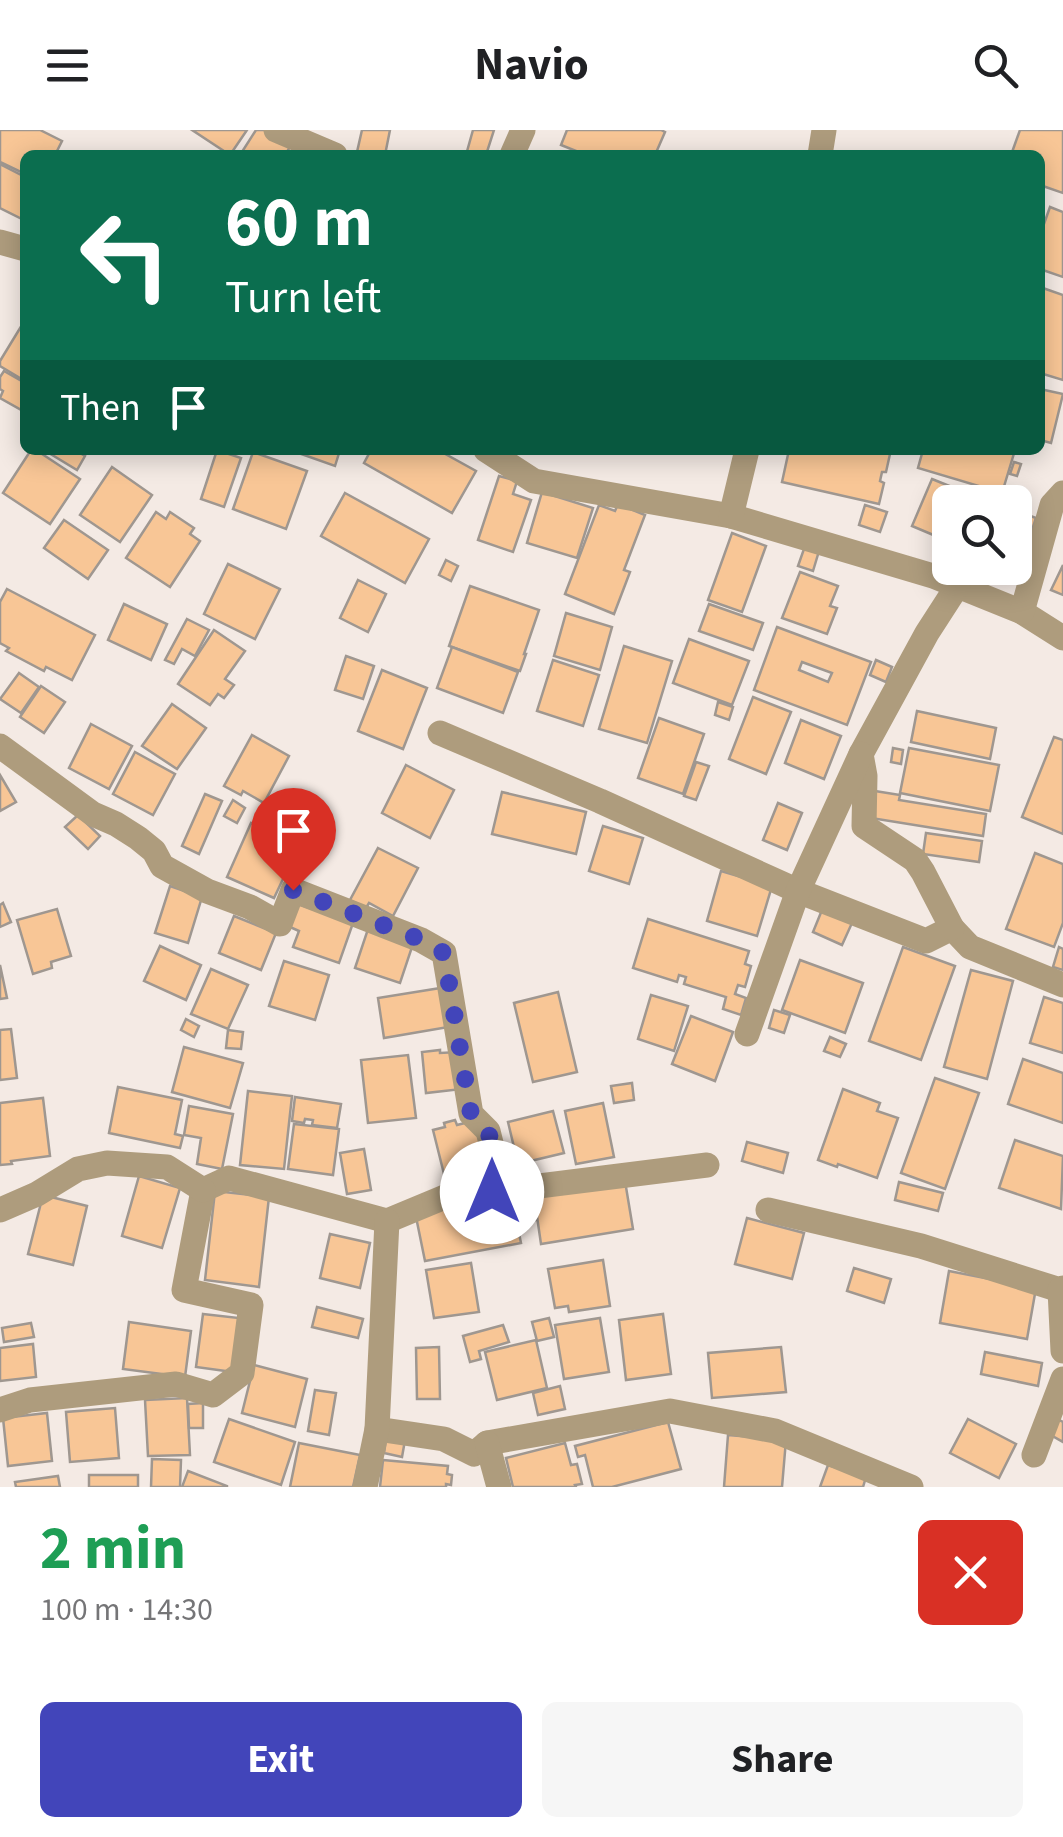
<!DOCTYPE html>
<meta charset="utf-8">
<style>
body{margin:0;font-family:"Source Sans 3",sans-serif;background:#f6f6f6;color:#202124;height:100vh;display:flex;flex-direction:column;font-size:38px;white-space:nowrap}
*{box-sizing:border-box;margin:0}
p{font-size:32px;color:#757577}
.icon{flex:none;width:55px;height:55px;fill:none;stroke:currentColor;stroke-width:2;stroke-linecap:round;stroke-linejoin:round}
.map{position:relative;height:1357px;overflow:hidden}
.drawer{display:flex;flex-direction:column;background:#fff;flex:1}
.drawer>*{flex:none}
.banner{position:absolute;left:20px;top:20px;width:1025px;height:305px;border-radius:15px;box-shadow:0 5px 25px #0003;background:#0b6e4f;color:#fff;overflow:hidden}
.buttons{position:absolute;left:932px;top:355px;display:grid;gap:20px}
.buttons a{display:grid;place-items:center;width:100px;height:100px;border-radius:15px;background:#fff;box-shadow:0 5px 25px #0003;font-size:50px}
.pin{position:absolute;display:grid;place-items:center;width:85px;height:85px;color:#fff;margin:-102px -42px;border-radius:50% 50% 50% 0;rotate:-45deg;box-shadow:0 0 10px #0007}
.pin .icon{rotate:45deg}
.me{position:absolute;width:110px;margin:-55px;rotate:0deg;stroke-linejoin:round;filter:drop-shadow(0 0 8px #0008)}
.turn{display:flex;align-items:center;gap:35px;height:210px;padding:0 40px;font-size:45px}
.turn .icon{width:130px;height:130px;stroke-width:2.5}
.turn b{display:block;font-size:70px;line-height:85px}
.then{display:flex;align-items:center;height:95px;padding:0 40px;background:#0003;gap:20px;font-size:38px}
.round{display:grid;place-items:center;flex:none;width:105px;height:105px;border-radius:15px;background:#f6f6f6}
.headline{display:flex;align-items:center;justify-content:space-between;height:170px;padding:0 40px}
h1{font-size:60px;font-weight:700;line-height:75px;color:#1e9e55}
.cta{display:flex;gap:20px;margin-top:auto;padding:20px 40px}
.cta a{flex:1;height:115px;border-radius:15px;background:#4245ba;color:#fff;font-size:40px;font-weight:700;line-height:115px;text-align:center}
.cta a+a{background:#f6f6f6;color:#202124}
header{display:flex;justify-content:space-between;align-items:center;height:130px;padding:0 40px;background:#fff;font-size:45px;font-weight:700}
.map>svg:first-child{display:block}
.building{fill:#f8c696;stroke:#9f9790;stroke-width:2.5;fill-rule:evenodd}
.lines{fill:none;stroke-linecap:round;stroke-linejoin:round}
.minor{stroke:#ae9c7d;stroke-width:25}
.route{stroke:#4245ba;stroke-width:18;stroke-dasharray:0 32.4}
</style>
<header><svg class="icon" aria-label="menu" viewBox="0 0 24 24"><path d="M4 6h16M4 12h16M4 18h16"/></svg>Navio<svg class="icon" aria-label="search" viewBox="0 0 24 24"><circle cx="10" cy="10" r="6"/><path d="M15 15l6 6"/></svg></header>
<div class="map">
<svg width="1063" height="1357" viewBox="0 0 1063 1357">
<rect width="100%" height="100%" fill="#f4eae4"/>
<g class="building">
<polygon points="0,0 40,0 62,11 55,25 25,25 25,44 0,32"/>
<polygon points="192,0 247,0 230,25"/>
<polygon points="256,0 264,0 290,17 285,25 240,25"/>
<polygon points="362,0 390,0 385,25 357,22"/>
<polygon points="473,0 494,0 486,25 466,25"/>
<polygon points="567,0 661,0 665,2 655,25 586,25 561,15"/>
<polygon points="1020,0 1063,0 1063,63 1040,55 1040,25 1011,25"/>
<polygon points="0,34 25,47 25,68 22,72 25,73 25,82 22,89 0,78"/>
<polygon points="1050,77 1063,82 1063,147 1040,139 1040,105"/>
<polygon points="1040,157 1063,165 1063,250 1040,243"/>
<polygon points="25,190 25,251 0,236 0,231"/>
<polygon points="4,241 25,253 25,282 0,268 3,261 0,259 0,247"/>
<polygon points="1040,259 1063,264 1051,313 1040,310"/>
<polygon points="31,320 36,320 80,349 50,394 3,363"/>
<polygon points="44,320 75,320 85,326 77,340"/>
<polygon points="217,320 241,328 224,377 201,369"/>
<polygon points="290,320 340,320 335,336"/>
<polygon points="371,320 438,320 476,341 452,383 364,333"/>
<polygon points="789,320 872,320 890,324 886,342 882,342 880,351 884,353 879,374 782,352"/>
<polygon points="923,320 1015,320 1002,363 918,338"/>
<polygon points="253,322 307,341 286,399 233,379"/>
<polygon points="1014,332 1021,334 1017,346 1010,344"/>
<polygon points="112,337 152,365 120,412 80,385"/>
<polygon points="499,346 517,351 513,364 531,370 513,422 478,410"/>
<polygon points="932,349 989,372 950,372 950,412 912,396"/>
<polygon points="542,362 593,378 577,428 527,413"/>
<polygon points="345,363 429,409 405,453 321,406"/>
<polygon points="618,374 645,385 624,440 630,442 614,484 565,464 599,375 615,381"/>
<polygon points="865,375 887,382 880,402 859,395"/>
<polygon points="156,382 166,389 170,382 194,398 190,404 200,411 170,457 126,428"/>
<polygon points="1020,382 1036,388 1019,440 1012,438 1015,438 1015,395"/>
<polygon points="64,390 108,420 88,449 44,418"/>
<polygon points="732,403 766,416 742,482 708,470"/>
<polygon points="805,416 819,421 813,441 798,436"/>
<polygon points="446,430 458,436 451,451 439,445"/>
<polygon points="228,434 280,459 255,509 204,484"/>
<polygon points="1063,435 1063,465 1051,460"/>
<polygon points="800,442 838,456 830,476 837,478 827,504 782,488"/>
<polygon points="358,450 386,464 368,502 340,488"/>
<polygon points="470,456 539,480 524,524 526,524 520,541 449,516"/>
<polygon points="7,459 95,505 72,550 46,537 44,541 6,521 9,518 0,513 0,472"/>
<polygon points="124,474 167,494 151,530 108,510"/>
<polygon points="709,474 763,493 753,520 699,501"/>
<polygon points="566,483 612,497 600,540 554,526"/>
<polygon points="187,489 209,500 195,526 182,519 174,534 165,530"/>
<path d="M 777,497 L 871,532 L 847,595 L 754,560 ZM 802,532 L 832,543 L 828,552 L 799,540 Z"/>
<polygon points="214,500 245,521 225,549 234,555 224,568 218,564 210,575 178,554"/>
<polygon points="689,509 749,531 732,575 673,553"/>
<polygon points="624,516 672,531 647,613 599,599"/>
<polygon points="452,517 518,542 503,583 437,558"/>
<polygon points="346,526 374,536 363,569 335,560"/>
<polygon points="553,530 599,545 583,596 537,581"/>
<polygon points="876,530 892,537 886,552 870,545"/>
<polygon points="382,540 427,558 403,619 358,601"/>
<polygon points="19,543 39,557 21,583 0,569"/>
<polygon points="41,556 65,572 44,603 20,587"/>
<polygon points="753,567 791,582 766,644 729,629"/>
<polygon points="718,572 733,577 729,590 715,585"/>
<polygon points="172,574 206,598 177,639 142,616"/>
<polygon points="917,581 996,598 990,629 911,612"/>
<polygon points="659,588 704,604 683,664 638,648"/>
<polygon points="801,590 841,606 824,649 785,633"/>
<polygon points="91,594 132,616 109,659 69,638"/>
<polygon points="252,605 289,626 264,673 243,661 241,665 224,656"/>
<polygon points="1054,607 1063,610 1063,704 1022,687"/>
<polygon points="893,618 903,620 901,634 891,632"/>
<polygon points="909,618 999,635 990,681 900,663"/>
<polygon points="135,622 175,644 153,685 113,664"/>
<polygon points="696,632 709,636 696,670 684,666"/>
<polygon points="406,635 454,660 430,708 382,683"/>
<polygon points="0,645 16,672 0,681"/>
<polygon points="875,661 900,665 899,670 986,684 983,706 871,688"/>
<polygon points="502,662 586,682 576,724 492,704"/>
<polygon points="205,664 222,671 199,724 182,716"/>
<polygon points="233,670 245,678 237,693 224,686"/>
<polygon points="778,673 802,683 787,720 763,710"/>
<polygon points="78,685 100,706 88,719 65,697"/>
<polygon points="251,693 299,715 274,768 227,747"/>
<polygon points="603,696 643,708 629,754 589,741"/>
<polygon points="926,703 982,711 979,732 923,724"/>
<polygon points="378,718 418,738 393,786 369,773 366,778 350,770"/>
<polygon points="1035,723 1063,734 1063,793 1054,817 1006,799"/>
<polygon points="721,741 772,756 757,806 707,791"/>
<polygon points="170,756 202,767 188,813 155,803"/>
<polygon points="3,773 11,792 0,797 0,775"/>
<polygon points="298,774 353,793 339,833 293,817 299,801 290,797"/>
<polygon points="57,779 71,826 51,832 52,838 33,844 17,790"/>
<polygon points="822,780 852,793 842,815 813,802"/>
<polygon points="234,786 276,803 261,840 219,823"/>
<polygon points="648,789 749,821 745,834 751,836 745,857 738,855 735,864 746,868 741,885 723,879 726,867 684,854 686,847 679,845 677,852 633,838"/>
<polygon points="368,799 413,814 400,853 355,838"/>
<polygon points="160,816 201,835 186,870 144,851"/>
<polygon points="903,817 955,836 921,930 869,911"/>
<polygon points="1059,817 1063,819 1063,840 1053,837"/>
<polygon points="800,830 863,853 845,903 782,880"/>
<polygon points="284,831 329,845 315,890 269,876"/>
<polygon points="0,835 7,868 0,869"/>
<polygon points="211,839 248,855 228,899 191,884"/>
<polygon points="971,840 1013,851 987,949 944,937"/>
<polygon points="453,856 460,895 384,908 378,868"/>
<polygon points="558,862 577,942 533,952 514,873"/>
<polygon points="651,865 688,876 674,921 638,909"/>
<polygon points="1044,867 1063,873 1063,923 1030,913"/>
<polygon points="774,880 790,885 784,903 769,898"/>
<polygon points="691,886 733,902 715,951 672,934"/>
<polygon points="186,889 199,896 194,907 181,900"/>
<polygon points="11,899 17,948 0,950 0,900"/>
<polygon points="228,900 243,902 241,919 226,918"/>
<polygon points="830,907 846,914 840,927 824,921"/>
<polygon points="184,917 243,933 230,978 172,962"/>
<polygon points="440,920 440,923 459,922 462,959 426,963 422,922"/>
<polygon points="408,925 416,988 368,993 361,930"/>
<polygon points="1023,929 1063,943 1063,993 1008,974"/>
<polygon points="935,948 979,963 945,1059 901,1043"/>
<polygon points="632,953 634,970 614,973 611,956"/>
<polygon points="118,957 182,970 175,1004 183,1006 180,1018 109,1003"/>
<polygon points="843,959 880,973 877,981 898,988 877,1048 838,1034 837,1037 818,1030"/>
<polygon points="248,961 292,966 284,1039 240,1035"/>
<polygon points="295,967 341,974 337,998 312,995 313,990 305,989 304,993 292,991"/>
<polygon points="43,968 50,1026 11,1031 12,1034 0,1035 0,973"/>
<polygon points="603,973 614,1027 576,1034 565,981"/>
<polygon points="189,976 233,984 222,1039 197,1034 201,1008 184,1005"/>
<polygon points="553,981 564,1023 518,1034 508,992"/>
<polygon points="455,990 457,995 477,990 488,1038 445,1048 433,1000 445,997 444,993"/>
<polygon points="294,994 339,999 333,1045 288,1039"/>
<polygon points="1015,1010 1063,1026 1061,1079 999,1058"/>
<polygon points="747,1012 788,1023 783,1043 742,1031"/>
<polygon points="364,1019 371,1060 347,1064 340,1023"/>
<polygon points="139,1046 180,1058 162,1118 122,1106"/>
<polygon points="625,1051 633,1099 541,1114 534,1066"/>
<polygon points="899,1052 943,1063 938,1081 895,1070"/>
<polygon points="215,1061 269,1067 259,1157 205,1150"/>
<polygon points="511,1064 521,1113 425,1131 415,1082"/>
<polygon points="43,1065 87,1076 73,1135 28,1124"/>
<polygon points="533,1077 536,1090 527,1092 524,1079"/>
<polygon points="747,1088 804,1103 792,1149 735,1134"/>
<polygon points="330,1104 370,1113 360,1158 320,1148"/>
<polygon points="603,1130 610,1176 569,1182 568,1176 555,1178 548,1139"/>
<polygon points="471,1133 479,1182 434,1188 426,1140"/>
<polygon points="854,1138 891,1149 884,1173 847,1161"/>
<polygon points="949,1141 1036,1158 1027,1209 940,1193"/>
<polygon points="317,1177 363,1189 358,1208 312,1197"/>
<polygon points="203,1184 239,1188 233,1242 196,1237"/>
<polygon points="663,1184 671,1244 626,1250 619,1190"/>
<polygon points="549,1188 554,1207 537,1211 532,1192"/>
<polygon points="600,1188 609,1242 564,1249 555,1195"/>
<polygon points="129,1192 191,1201 185,1247 123,1239"/>
<polygon points="31,1193 34,1207 4,1212 2,1198"/>
<polygon points="503,1195 509,1212 479,1221 481,1229 470,1232 463,1206"/>
<polygon points="536,1210 547,1258 497,1270 485,1222"/>
<polygon points="33,1214 36,1247 0,1251 0,1218"/>
<polygon points="439,1217 440,1269 417,1269 416,1218"/>
<polygon points="781,1217 786,1262 712,1268 708,1223"/>
<polygon points="985,1222 1042,1233 1038,1256 981,1244"/>
<polygon points="254,1235 307,1249 295,1297 242,1283"/>
<polygon points="560,1256 565,1279 538,1285 533,1263"/>
<polygon points="315,1260 336,1263 329,1305 308,1301"/>
<polygon points="187,1268 190,1325 148,1326 145,1270"/>
<polygon points="203,1273 203,1298 189,1298 188,1274"/>
<polygon points="115,1278 119,1328 70,1332 66,1282"/>
<polygon points="47,1283 52,1331 8,1336 3,1288"/>
<polygon points="229,1289 295,1312 281,1355 214,1332"/>
<polygon points="968,1289 1016,1314 999,1348 950,1323"/>
<polygon points="1057,1289 1063,1292 1063,1312 1049,1304"/>
<polygon points="668,1292 681,1339 612,1357 593,1357 585,1325 578,1327 575,1316"/>
<polygon points="388,1296 407,1299 402,1327 384,1323"/>
<polygon points="728,1305 786,1310 782,1357 724,1357"/>
<polygon points="299,1313 360,1325 353,1357 290,1357"/>
<polygon points="565,1313 571,1335 577,1334 582,1354 575,1355 576,1357 513,1357 506,1328"/>
<polygon points="152,1329 181,1330 180,1357 151,1357"/>
<polygon points="383,1330 448,1336 447,1344 452,1345 451,1355 446,1354 446,1357 380,1357"/>
<polygon points="828,1335 866,1347 863,1357 820,1357"/>
<polygon points="188,1341 227,1356 227,1357 182,1357"/>
<rect x="89" y="1345" width="49" height="12"/>
<polygon points="58,1346 60,1357 16,1357 15,1352"/>
</g>
<g class="lines">
<g class="minor">
<polyline points="276,0 335,25"/>
<polyline points="512,25 523,0"/>
<polyline points="820,25 824,0"/>
<polyline points="0,112 25,119"/>
<polyline points="486,320 534,351 731,386 933,446 1022,482 1063,508"/>
<polyline points="731,386 747,320"/>
<polyline points="1022,482 1052,375 1063,363"/>
<polyline points="440,603 600,671 798,761 926,811 952,798 970,817 1063,855"/>
<polyline points="0,616 93,684 116,694 138,708 154,721 162,736 207,761 250,777 280,794 293,760 421,810 444,823 471,984 488,1001 499,1046 491,1062 452,1064 387,1091 229,1048 203,1060 184,1160 251,1175 242,1243 213,1265 176,1254 30,1270 0,1280"/>
<polyline points="952,798 923,742 915,730 864,696 865,646 861,624 927,503 958,455"/>
<polyline points="747,904 798,761 861,624"/>
<polyline points="491,1062 707,1035"/>
<polyline points="0,1080 37,1064 78,1039 107,1033 167,1037 203,1060"/>
<polyline points="768,1080 921,1116 1060,1160 1063,1158"/>
<polyline points="1060,1160 1063,1221"/>
<polyline points="377,1299 444,1309 474,1324 487,1313 670,1281 775,1301 911,1357"/>
<polyline points="487,1313 499,1357"/>
<polyline points="1034,1325 1063,1249"/>
<polyline points="365,1357 377,1299 387,1091"/>
</g>
</g>
<g class="lines">
<polyline class="route" points="293,760 422,810 444,823 471,984 488,1000 499,1046 492,1062"/>
</g>
</svg>
<div class="buttons">
<a><svg class="icon" aria-label="search" viewBox="0 0 24 24"><circle cx="10" cy="10" r="6"/><path d="M15 15l6 6"/></svg></a>
</div>
<div class="pin" style="left:293px;top:760px;background:#d93025"><svg class="icon" aria-label="arrive" viewBox="0 0 24 24"><path d="M6 21V4h12l-3 4 3 4H6"/></svg></div>
<svg class="me" style="left:492px;top:1062px" viewBox="-20 -20 40 40"><circle r="19" fill="#fff"/><path d="M0-13L10 11 0 6-10 11z" fill="#4245ba"/></svg>
<div class="banner">
<div class="turn"><svg class="icon" aria-label="left" viewBox="0 0 24 24"><path d="M17 20v-9H6M10 6l-5 5 5 5"/></svg><div><b>60 m</b>Turn left</div></div>
<div class="then">Then<svg class="icon" aria-label="arrive" viewBox="0 0 24 24"><path d="M6 21V4h12l-3 4 3 4H6"/></svg></div>
</div>
</div>
<section class="drawer">
<div class="headline"><div><h1>2 min</h1><p>100 m · 14:30</p></div><a class="round" style="background:#d93025;color:#fff"><svg class="icon" aria-label="close" viewBox="0 0 24 24"><path d="M6 6l12 12M18 6L6 18"/></svg></a></div>
<div class="cta"><a>Exit</a><a>Share</a></div>
</section>
